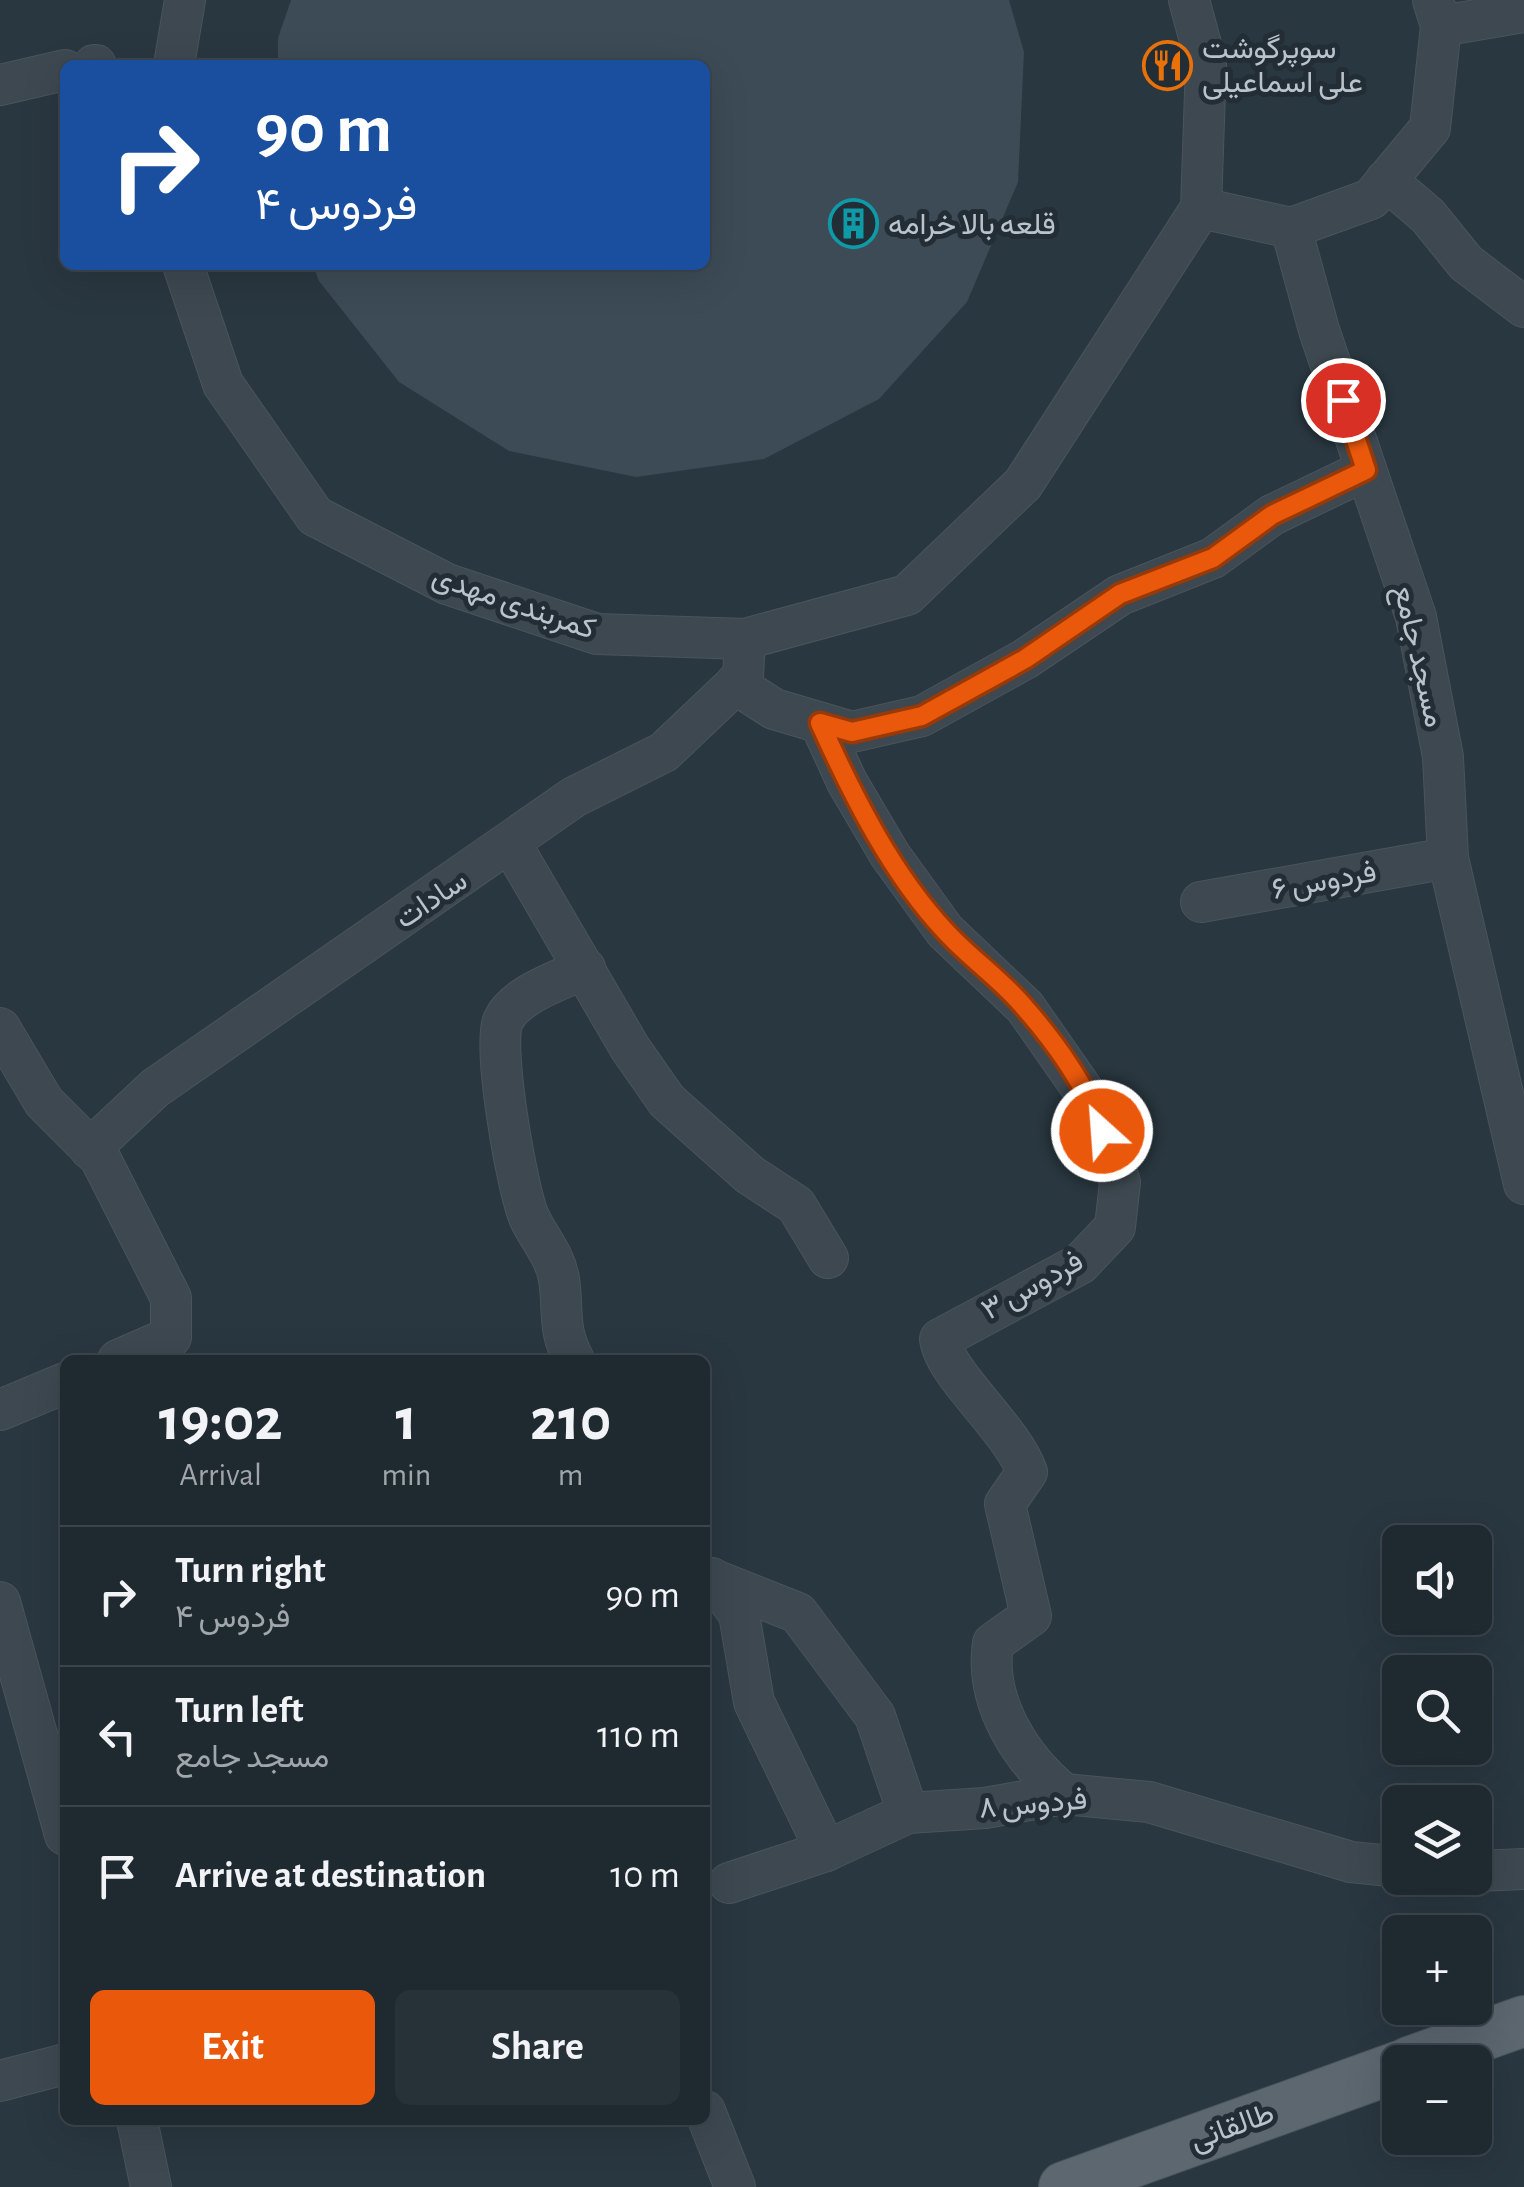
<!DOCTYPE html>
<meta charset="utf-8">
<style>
body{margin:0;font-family:"Alegreya Sans",Vazirmatn,sans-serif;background:#273138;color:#f1f3f6;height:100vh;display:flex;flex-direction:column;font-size:38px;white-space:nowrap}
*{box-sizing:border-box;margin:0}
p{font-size:32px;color:#a1a6ab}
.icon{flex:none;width:55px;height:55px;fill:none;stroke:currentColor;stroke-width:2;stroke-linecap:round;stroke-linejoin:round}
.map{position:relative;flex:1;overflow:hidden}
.side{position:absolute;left:60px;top:1355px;width:650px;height:770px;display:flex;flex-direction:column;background:#1f2930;border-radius:15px;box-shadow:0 10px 40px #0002,0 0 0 2px #3c454c}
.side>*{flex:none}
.banner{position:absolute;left:60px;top:60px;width:650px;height:210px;border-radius:15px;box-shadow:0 10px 40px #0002,0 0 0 2px #3c454c;background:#1a4fa0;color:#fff;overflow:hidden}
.tools{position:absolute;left:1382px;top:1525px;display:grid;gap:20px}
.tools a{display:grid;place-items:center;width:110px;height:110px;border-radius:15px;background:#1f2930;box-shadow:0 10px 40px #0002,0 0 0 2px #3c454c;font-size:50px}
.pin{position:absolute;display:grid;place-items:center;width:85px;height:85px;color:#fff;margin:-42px;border:5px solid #fff;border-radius:50%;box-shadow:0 2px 10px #0007}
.me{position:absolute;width:110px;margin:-55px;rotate:334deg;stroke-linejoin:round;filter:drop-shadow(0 0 8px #0008)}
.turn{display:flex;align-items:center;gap:35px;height:210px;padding:0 30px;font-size:45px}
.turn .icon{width:130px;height:130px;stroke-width:2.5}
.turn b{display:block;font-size:70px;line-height:85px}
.eta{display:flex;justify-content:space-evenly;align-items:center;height:170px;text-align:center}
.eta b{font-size:60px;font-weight:600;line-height:70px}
.cta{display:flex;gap:20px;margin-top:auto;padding:20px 30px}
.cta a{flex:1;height:115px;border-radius:15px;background:#ea580c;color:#fff;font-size:40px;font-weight:600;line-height:115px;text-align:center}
.cta a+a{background:#273138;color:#f1f3f6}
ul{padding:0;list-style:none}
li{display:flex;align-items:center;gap:30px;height:140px;padding:0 30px;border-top:2px solid #3c454c}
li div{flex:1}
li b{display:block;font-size:38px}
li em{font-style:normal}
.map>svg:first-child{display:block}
.building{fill:#3c4b56}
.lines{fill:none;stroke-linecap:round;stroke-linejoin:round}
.minor-casing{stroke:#4a545c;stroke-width:42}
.major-casing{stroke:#4a545c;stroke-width:52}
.minor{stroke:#3d4850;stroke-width:40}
.major{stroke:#5c6770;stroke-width:50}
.route-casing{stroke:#983908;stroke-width:25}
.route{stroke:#ea580c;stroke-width:18}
.labels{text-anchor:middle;stroke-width:10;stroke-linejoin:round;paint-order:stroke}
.poi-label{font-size:30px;fill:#bac3ca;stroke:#222d36;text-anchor:start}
.street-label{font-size:30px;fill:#bac3ca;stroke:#222d36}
</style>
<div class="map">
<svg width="1524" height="2187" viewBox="0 0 1524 2187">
<rect width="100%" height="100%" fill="#293740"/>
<polygon class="building" points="291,0 1009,0 1024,52 1018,182 967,302 879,399 764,459 636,477 509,451 399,382 319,281 313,265 705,265 705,65 278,65 278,38"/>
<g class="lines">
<defs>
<g id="minor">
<polyline points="1441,26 1524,12"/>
<polyline points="94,65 96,65"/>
<polyline points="174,65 185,0"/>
<polyline points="0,85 65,70"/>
<polyline points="1386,180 1428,216 1466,263 1524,307"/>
<polyline points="1201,208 1291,228 1319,330 1416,617 1443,757 1448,858 1524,1184"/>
<polyline points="1291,228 1371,199 1430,128 1441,26 1433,0"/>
<polyline points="183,265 223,384 315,516 447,584 597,634 745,639 907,595 1023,484 1201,208 1206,63 1189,0"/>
<polyline points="735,684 774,709 852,732 922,716 1025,659 1120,595 1213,558 1272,515 1366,470"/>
<path d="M 820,723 L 847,782 L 890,855 L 945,931 L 1025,1007 L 1094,1106 L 1120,1182 L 1115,1227 L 1080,1264 L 940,1339 C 945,1375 1012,1429 1027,1472 L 1005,1504 L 1031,1616 L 993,1643 C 984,1702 1021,1759 1064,1794"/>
<polyline points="511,844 630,1048 667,1101 750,1175 796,1205 828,1258"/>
<polyline points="1201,902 1448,858"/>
<polyline points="0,1028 44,1102 100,1158 171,1298 171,1337 118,1360"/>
<polyline points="90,1149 155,1088 574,797 664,752 743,677 745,639"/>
<path d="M 574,1360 C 557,1328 564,1312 559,1279 C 555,1255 539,1239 529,1217 C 517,1189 492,1046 503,1021 C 515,994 560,981 585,968"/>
<polyline points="0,1410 65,1383"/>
<polyline points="712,1578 739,1614 754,1702 826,1851"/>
<polyline points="712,1579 798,1613 875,1716 908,1813"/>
<polyline points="0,1602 65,1835"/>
<polyline points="1475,1871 1524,1869"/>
<polyline points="729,1883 826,1851 908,1813 985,1808 1064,1794 1149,1802 1351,1862 1400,1867"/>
<polyline points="0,2081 65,2064"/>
<polyline points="705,2111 735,2187"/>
<polyline points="137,2120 151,2187"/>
</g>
<g id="major">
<polyline points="1409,2062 1524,2021"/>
<polyline points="1064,2187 1400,2066"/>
</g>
</defs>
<use href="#minor" class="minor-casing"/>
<use href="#major" class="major-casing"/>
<use href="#minor" class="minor"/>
<use href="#major" class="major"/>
</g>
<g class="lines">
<defs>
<path id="route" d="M 1102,1131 C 1088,1088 1055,1042 1025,1008 C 1002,980 972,960 947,933 C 892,875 853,796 820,723 L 852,732 L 922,716 L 1025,659 L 1120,594 L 1213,558 L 1272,515 L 1366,470 L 1343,400"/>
</defs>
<use href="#route" class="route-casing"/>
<use href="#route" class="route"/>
</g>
<defs>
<symbol id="restaurant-ring" viewBox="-11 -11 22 22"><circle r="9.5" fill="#222d36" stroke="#e8710a" stroke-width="1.5"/><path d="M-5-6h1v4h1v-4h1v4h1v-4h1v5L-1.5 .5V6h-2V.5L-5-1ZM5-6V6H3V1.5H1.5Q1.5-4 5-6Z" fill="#e8710a"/></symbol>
<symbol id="building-ring" viewBox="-11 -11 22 22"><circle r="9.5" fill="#222d36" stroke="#0f9aa8" stroke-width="1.5"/><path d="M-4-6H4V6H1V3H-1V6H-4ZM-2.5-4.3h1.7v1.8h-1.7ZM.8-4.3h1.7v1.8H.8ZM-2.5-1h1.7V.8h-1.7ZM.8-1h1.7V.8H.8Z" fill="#0f9aa8"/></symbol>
</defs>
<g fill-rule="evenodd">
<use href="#restaurant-ring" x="1140" y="38" width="55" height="55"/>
<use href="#building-ring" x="826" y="196" width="55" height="55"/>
</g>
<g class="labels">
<g class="poi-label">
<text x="1202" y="58">سوپرگوشت<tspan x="1202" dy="34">علی اسماعیلی</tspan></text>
<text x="888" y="234">قلعه بالا خرامه</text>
</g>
<g class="street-label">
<text transform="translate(514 602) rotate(19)" y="10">کمربندی مهدی</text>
<text transform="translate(1420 656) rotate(77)" y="10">مسجد جامع</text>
<text transform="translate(1324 880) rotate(-10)" y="10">فردوس ۶</text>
<text transform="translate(431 899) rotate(-34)" y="10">سادات</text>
<text transform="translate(1032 1285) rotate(-29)" y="10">فردوس ۳</text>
<text transform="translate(1033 1803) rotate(-5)" y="10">فردوس ۸</text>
<text transform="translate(1232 2126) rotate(-20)" y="10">طالقانی</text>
</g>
</g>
</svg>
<div class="tools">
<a><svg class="icon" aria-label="sound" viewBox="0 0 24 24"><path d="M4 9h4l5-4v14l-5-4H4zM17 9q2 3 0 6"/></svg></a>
<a><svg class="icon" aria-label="search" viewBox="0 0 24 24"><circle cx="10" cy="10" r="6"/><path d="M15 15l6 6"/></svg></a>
<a><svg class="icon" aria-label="layers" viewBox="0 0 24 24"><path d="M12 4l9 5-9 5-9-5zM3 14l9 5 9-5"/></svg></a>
<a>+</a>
<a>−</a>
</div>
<div class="pin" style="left:1343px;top:400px;background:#d93025"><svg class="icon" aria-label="arrive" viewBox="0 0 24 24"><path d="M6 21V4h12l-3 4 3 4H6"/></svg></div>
<svg class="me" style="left:1102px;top:1131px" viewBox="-20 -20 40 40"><circle r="17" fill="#ea580c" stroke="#fff" stroke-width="3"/><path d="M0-11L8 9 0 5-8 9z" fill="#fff"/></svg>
<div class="banner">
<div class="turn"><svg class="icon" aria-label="right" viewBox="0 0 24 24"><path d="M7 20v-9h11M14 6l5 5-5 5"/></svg><div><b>90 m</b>فردوس ۴</div></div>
</div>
<section class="side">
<div class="eta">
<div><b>19:02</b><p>Arrival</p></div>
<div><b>1</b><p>min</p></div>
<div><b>210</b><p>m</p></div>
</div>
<ul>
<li><svg class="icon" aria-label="right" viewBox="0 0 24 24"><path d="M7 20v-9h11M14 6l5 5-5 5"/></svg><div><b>Turn right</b><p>فردوس ۴</p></div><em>90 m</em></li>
<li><svg class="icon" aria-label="left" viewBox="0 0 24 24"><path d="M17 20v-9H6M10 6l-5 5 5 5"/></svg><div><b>Turn left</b><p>مسجد جامع</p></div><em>110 m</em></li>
<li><svg class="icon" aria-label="arrive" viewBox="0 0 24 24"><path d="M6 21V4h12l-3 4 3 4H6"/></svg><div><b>Arrive at destination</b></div><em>10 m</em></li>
</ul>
<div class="cta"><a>Exit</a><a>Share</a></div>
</section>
</div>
